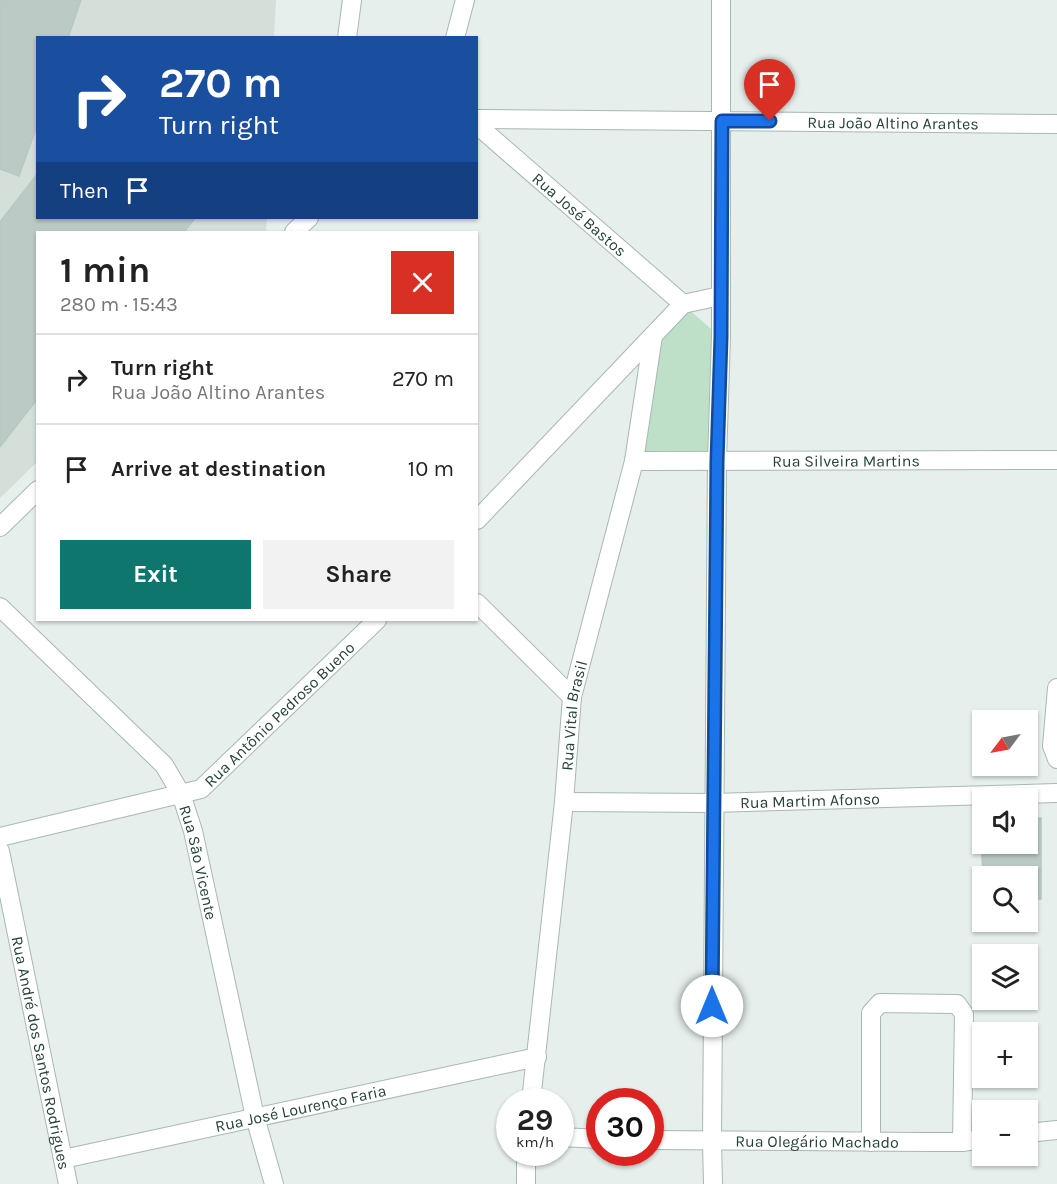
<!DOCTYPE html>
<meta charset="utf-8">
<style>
body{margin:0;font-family:Karla,sans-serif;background:#f2f2f2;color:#222;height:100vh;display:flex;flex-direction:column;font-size:22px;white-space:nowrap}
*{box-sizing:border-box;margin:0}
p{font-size:20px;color:#767676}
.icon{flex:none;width:33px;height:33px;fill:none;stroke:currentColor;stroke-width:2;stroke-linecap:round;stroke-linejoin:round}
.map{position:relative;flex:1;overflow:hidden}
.drawer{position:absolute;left:36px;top:231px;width:442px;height:390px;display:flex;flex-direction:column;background:#fff;border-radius:0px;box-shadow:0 2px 4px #0004}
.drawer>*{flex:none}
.top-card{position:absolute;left:36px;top:36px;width:442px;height:183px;border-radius:0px;box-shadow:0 2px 4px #0004;background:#1a4fa0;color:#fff;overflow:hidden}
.needle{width:39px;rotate:238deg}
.controls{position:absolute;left:972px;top:710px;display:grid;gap:12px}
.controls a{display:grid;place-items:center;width:66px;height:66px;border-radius:0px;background:#fff;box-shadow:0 2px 4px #0004;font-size:30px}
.speed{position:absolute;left:496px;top:1088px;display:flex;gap:12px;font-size:30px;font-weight:700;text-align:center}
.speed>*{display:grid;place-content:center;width:78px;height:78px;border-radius:50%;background:#fff;box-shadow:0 2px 4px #0004;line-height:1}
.speed small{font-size:15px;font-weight:400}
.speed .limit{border:9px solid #d22;background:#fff;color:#111}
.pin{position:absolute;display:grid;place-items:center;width:51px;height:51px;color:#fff;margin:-62px -26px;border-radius:50% 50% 50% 0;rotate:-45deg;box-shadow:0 0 6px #0007}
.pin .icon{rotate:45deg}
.me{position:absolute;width:66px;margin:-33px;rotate:0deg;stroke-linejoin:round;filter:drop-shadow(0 0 4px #0008)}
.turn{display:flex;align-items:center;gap:21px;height:126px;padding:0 24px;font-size:27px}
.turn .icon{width:78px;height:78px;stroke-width:2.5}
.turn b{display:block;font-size:42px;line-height:51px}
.then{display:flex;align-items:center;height:57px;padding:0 24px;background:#0003;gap:12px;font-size:22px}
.round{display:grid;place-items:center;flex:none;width:63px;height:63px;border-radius:0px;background:#f2f2f2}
.summary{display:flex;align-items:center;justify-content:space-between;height:102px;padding:0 24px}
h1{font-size:36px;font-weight:700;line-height:45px}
.action{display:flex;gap:12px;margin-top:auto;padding:12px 24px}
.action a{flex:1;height:69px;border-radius:0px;background:#0f766e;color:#fff;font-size:24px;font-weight:700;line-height:69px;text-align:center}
.action a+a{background:#f2f2f2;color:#222}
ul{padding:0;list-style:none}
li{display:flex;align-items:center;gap:18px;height:90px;padding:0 24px;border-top:2px solid #e0e0e0}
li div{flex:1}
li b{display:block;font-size:22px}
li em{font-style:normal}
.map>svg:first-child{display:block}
.built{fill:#d4dfda}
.green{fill:#bfe0c8}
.building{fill:#bbcac4;stroke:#b8c9c2;stroke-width:1.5}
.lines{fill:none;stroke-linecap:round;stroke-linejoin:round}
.minor-casing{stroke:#a8b8b2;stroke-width:20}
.minor{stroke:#fff;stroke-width:18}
.route-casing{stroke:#114b97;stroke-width:15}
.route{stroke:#1a73e8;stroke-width:10}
.labels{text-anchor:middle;stroke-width:4.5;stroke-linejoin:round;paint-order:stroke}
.street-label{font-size:16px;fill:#24423a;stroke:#f7fbf9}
</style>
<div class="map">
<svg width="1057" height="1184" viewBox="0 0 1057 1184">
<rect width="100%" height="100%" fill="#e6efeb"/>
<polygon class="built" points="0,0 276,0 274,37 38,38 38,218 267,218 266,232 38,232 37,462 0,498"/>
<polygon class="green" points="685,306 720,337 715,460 640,459 654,344"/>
<g class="building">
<polygon points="0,0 81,0 68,38 38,38 38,123 19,176 0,169"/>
<polygon points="38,173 38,218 195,218 184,232 38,232 38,398 0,447 0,222"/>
<polygon points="1028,818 1041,818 1041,899 1028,899 1028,876 983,876 980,819 982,819 982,843 1028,843"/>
</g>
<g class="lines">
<defs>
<g id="minor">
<polyline points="347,38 352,0"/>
<polyline points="455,38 465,0"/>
<path id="s1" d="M 477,119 L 1057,124"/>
<path id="s2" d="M 477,125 L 683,304"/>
<polyline points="294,232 309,218"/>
<path id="s3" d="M 634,461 L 1057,460"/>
<polyline points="477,520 683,304 720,296"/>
<polyline points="0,527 38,490"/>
<polyline points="477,603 572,697"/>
<path id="s4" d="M 0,607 L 164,765 L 181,794 L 193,831 L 255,1117 L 274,1184"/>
<polyline points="1057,688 1052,746 1057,759"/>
<path id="s5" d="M 564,802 L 713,803 L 1057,793"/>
<path id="s6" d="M 0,837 L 201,789 L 377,620"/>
<path id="s7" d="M 0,851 L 68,1184"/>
<path id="s8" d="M 531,1101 L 564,802 L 572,697 L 634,461 L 653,336"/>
<polyline points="1028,1133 1057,1130"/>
<polyline points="561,1137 600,1139"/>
<path id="s9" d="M 651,1140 L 925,1142 L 962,1142 L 982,1139"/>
<polyline points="871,1142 871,1013 880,1003 957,1004 964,1014 962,1142"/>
<path id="s10" d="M 63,1159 L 537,1057"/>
<polyline points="526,1184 526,1152"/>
<polyline points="713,1184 712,1142 717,461 721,337 721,0"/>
</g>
</defs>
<use href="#minor" class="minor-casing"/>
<use href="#minor" class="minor"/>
</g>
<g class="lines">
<defs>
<polyline id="route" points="712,1006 717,461 721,337 722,121 770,121"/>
</defs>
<use href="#route" class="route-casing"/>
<use href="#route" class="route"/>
</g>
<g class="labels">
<g class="street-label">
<text dy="6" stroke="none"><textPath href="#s1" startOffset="416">Rua João Altino Arantes</textPath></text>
<text dy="6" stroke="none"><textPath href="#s2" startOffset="136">Rua José Bastos</textPath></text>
<text dy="6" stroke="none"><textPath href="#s3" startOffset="212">Rua Silveira Martins</textPath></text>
<text dy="6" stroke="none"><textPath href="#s6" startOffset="315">Rua Antônio Pedroso Bueno</textPath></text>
<text dy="6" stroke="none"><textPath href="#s8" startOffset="388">Rua Vital Brasil</textPath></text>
<text dy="6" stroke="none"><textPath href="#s5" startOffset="246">Rua Martim Afonso</textPath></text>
<text dy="6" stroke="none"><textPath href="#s4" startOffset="332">Rua São Vicente</textPath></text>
<text dy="6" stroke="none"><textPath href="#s7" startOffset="206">Rua André dos Santos Rodrigues</textPath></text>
<text dy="6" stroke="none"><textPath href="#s10" startOffset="243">Rua José Lourenço Faria</textPath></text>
<text dy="6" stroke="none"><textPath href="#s9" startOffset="166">Rua Olegário Machado</textPath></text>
</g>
</g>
</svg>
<div class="controls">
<a><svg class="needle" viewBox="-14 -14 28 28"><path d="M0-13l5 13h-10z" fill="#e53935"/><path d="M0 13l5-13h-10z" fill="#767676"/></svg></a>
<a><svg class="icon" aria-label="sound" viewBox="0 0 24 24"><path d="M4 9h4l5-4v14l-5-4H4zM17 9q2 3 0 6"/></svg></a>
<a><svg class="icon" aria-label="search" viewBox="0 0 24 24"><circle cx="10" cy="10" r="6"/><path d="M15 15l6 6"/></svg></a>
<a><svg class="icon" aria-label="layers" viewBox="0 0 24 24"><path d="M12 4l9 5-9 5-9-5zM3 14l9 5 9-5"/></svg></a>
<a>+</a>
<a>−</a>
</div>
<div class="speed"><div>29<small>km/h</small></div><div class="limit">30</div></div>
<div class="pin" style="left:770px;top:121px;background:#d93025"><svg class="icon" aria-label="arrive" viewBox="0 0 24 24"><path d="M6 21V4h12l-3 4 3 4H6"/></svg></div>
<svg class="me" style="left:712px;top:1006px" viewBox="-20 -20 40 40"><circle r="19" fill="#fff"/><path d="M0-13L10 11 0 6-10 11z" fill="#1a73e8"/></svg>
<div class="top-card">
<div class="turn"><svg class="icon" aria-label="right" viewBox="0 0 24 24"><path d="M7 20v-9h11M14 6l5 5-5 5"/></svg><div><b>270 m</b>Turn right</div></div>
<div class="then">Then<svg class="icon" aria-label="arrive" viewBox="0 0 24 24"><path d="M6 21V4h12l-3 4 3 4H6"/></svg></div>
</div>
<section class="drawer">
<div class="summary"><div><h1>1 min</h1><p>280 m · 15:43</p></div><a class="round" style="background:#d93025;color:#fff"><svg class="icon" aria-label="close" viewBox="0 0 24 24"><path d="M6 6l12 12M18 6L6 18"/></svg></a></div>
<ul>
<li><svg class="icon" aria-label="right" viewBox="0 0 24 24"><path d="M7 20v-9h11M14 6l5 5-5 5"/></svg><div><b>Turn right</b><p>Rua João Altino Arantes</p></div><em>270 m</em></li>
<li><svg class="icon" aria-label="arrive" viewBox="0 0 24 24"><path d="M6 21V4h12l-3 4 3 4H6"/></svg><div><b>Arrive at destination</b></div><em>10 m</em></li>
</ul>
<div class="action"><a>Exit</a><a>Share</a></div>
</section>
</div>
